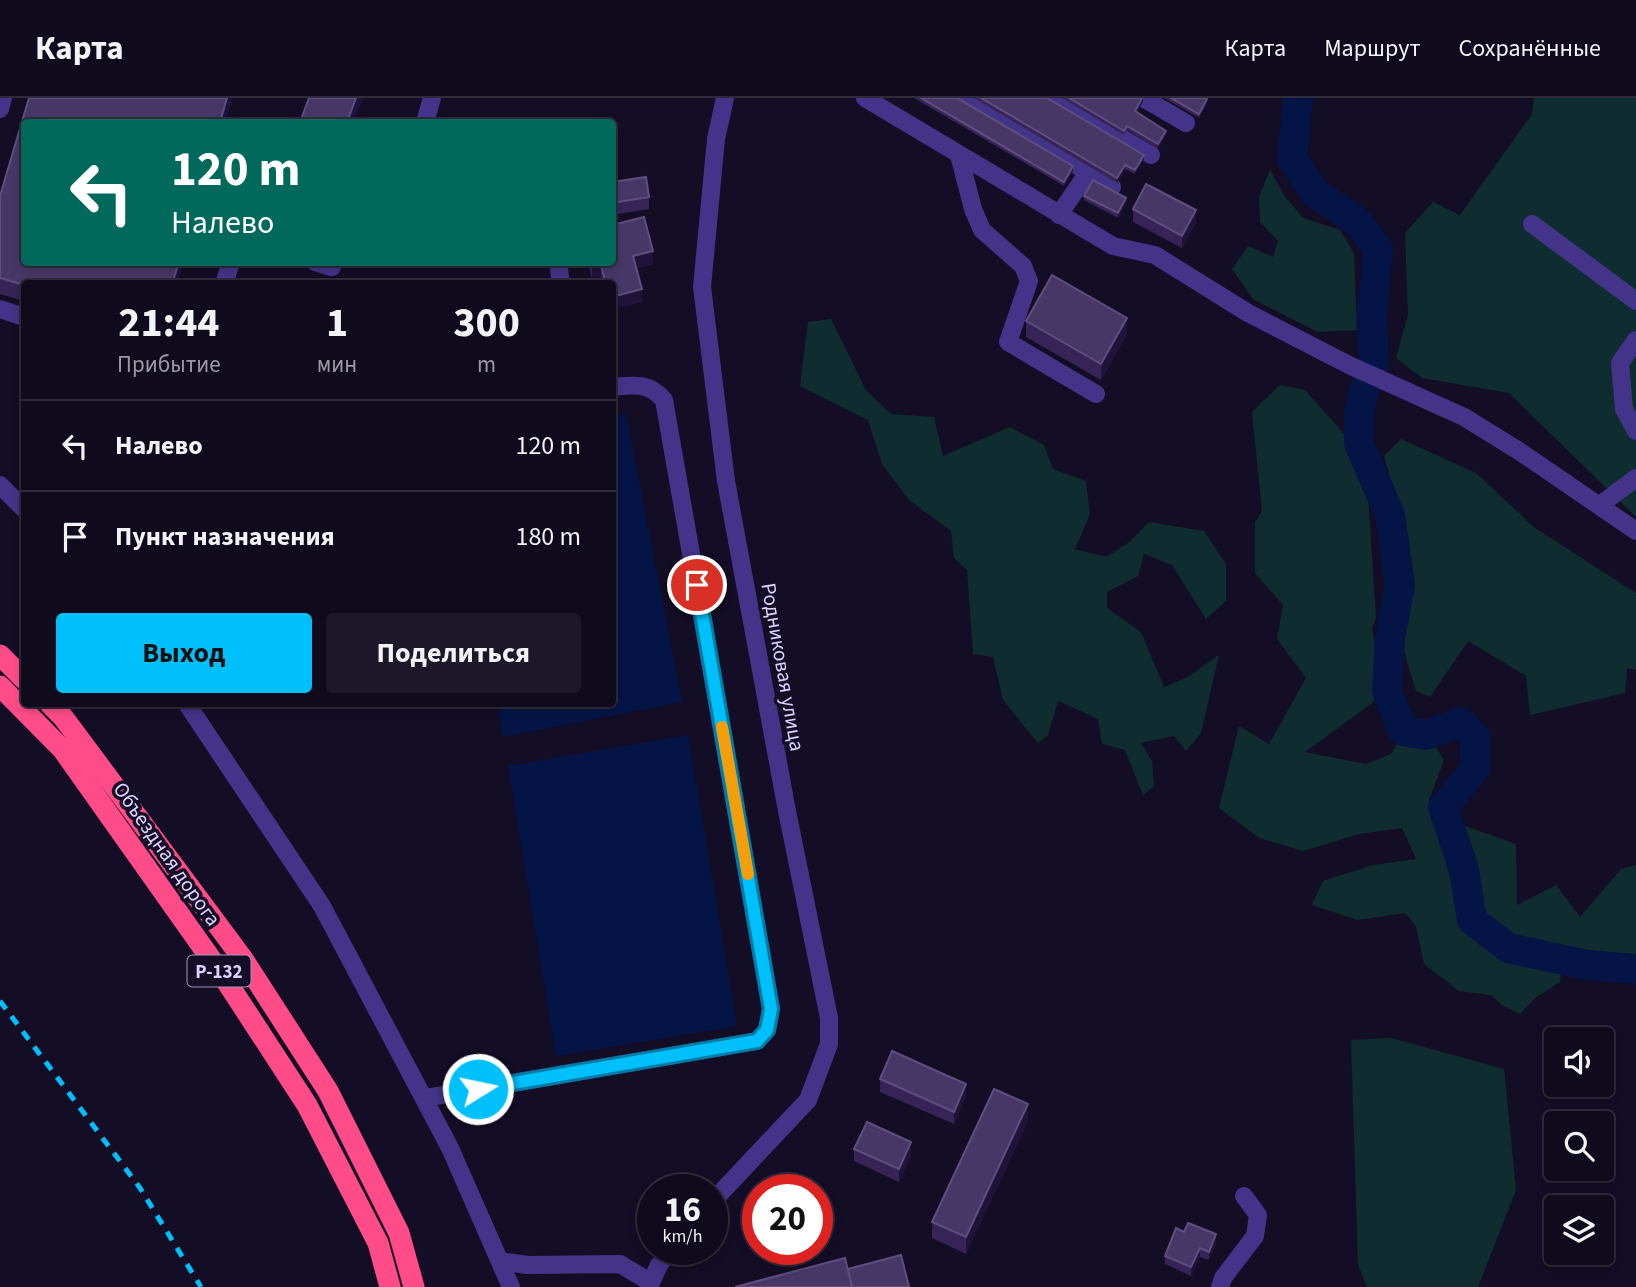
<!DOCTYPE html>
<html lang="ru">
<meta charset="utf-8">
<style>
body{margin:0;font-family:"Source Sans 3",sans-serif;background:#1d1829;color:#f1f3f6;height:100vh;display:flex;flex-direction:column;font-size:26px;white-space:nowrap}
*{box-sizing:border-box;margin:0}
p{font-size:23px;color:#9b9aa3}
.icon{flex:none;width:38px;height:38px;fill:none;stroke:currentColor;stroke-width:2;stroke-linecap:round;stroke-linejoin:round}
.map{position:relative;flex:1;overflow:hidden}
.panel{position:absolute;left:21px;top:182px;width:595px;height:427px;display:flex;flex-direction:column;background:#0f0a1c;border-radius:7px;box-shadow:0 4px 10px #0003,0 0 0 2px #2f2b3b}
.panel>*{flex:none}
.banner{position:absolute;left:21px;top:21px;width:595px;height:147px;border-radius:7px;box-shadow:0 4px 10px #0003,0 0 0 2px #2f2b3b;background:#00695c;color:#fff;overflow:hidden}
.tools{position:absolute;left:1544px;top:929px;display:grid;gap:14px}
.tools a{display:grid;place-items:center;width:70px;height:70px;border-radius:7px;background:#0f0a1c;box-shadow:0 4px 10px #0003,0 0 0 2px #2f2b3b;font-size:35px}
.speed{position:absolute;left:637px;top:1076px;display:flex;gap:14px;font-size:35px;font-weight:700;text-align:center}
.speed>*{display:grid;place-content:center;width:91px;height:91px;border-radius:50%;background:#0f0a1c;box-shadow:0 4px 10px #0003,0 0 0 2px #2f2b3b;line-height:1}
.speed small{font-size:18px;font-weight:400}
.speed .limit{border:10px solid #d22;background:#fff;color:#111}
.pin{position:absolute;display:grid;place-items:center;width:60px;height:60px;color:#fff;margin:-30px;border:4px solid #fff;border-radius:50%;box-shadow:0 2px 7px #0007}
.me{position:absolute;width:77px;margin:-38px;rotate:80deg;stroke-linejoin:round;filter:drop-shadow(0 0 5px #0008)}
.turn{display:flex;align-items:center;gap:24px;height:147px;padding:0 35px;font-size:32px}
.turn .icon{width:91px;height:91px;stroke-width:2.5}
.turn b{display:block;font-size:49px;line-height:60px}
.eta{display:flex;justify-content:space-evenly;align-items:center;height:119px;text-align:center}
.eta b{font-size:42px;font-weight:700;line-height:49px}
.action{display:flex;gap:14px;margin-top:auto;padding:14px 35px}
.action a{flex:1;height:80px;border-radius:7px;background:#00c0fc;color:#111;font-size:28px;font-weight:700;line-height:80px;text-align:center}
.action a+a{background:#1d1829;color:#f1f3f6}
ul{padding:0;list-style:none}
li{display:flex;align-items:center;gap:21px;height:91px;padding:0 35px;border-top:2px solid #2f2b3b}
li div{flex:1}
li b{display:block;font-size:26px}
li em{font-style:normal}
header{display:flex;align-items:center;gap:42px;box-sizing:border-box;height:98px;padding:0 35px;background:#0f0a1c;border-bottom:2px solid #2f2b3b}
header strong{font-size:33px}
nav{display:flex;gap:38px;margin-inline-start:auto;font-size:24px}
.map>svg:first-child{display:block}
.green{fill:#0f2d30}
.water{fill:#051446}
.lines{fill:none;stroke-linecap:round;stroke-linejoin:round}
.river{stroke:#051446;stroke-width:30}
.minor{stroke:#433489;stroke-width:18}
.highway{stroke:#ff4c89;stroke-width:21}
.rail{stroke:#00c0fc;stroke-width:5;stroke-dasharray:10 9;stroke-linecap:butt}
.wall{fill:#352455}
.shaded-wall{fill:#20133a}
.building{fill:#473767;stroke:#5e4f7f;stroke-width:2}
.route-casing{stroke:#007da4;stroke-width:18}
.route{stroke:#00c0fc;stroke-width:12}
.slow{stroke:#f59e0b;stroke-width:12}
.labels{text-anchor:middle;stroke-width:7;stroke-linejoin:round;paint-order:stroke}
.shield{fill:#140d26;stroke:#a196be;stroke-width:2}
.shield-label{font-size:19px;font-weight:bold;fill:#ddd1ff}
.street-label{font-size:21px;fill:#ddd1ff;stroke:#140d26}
</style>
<header>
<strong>Карта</strong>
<nav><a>Карта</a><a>Маршрут</a><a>Сохранённые</a></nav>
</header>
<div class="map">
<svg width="1636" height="1189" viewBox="0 0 1636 1189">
<rect width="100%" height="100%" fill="#140d26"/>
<g class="green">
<polygon points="1534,0 1636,0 1636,419 1509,295 1422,280 1396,260 1408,217 1405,135 1433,104 1460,117 1532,16"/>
<polygon points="1270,72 1284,97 1303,120 1340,132 1354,155 1357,232 1318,234 1253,201 1232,171 1248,148 1273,159 1278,143 1260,124 1259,99"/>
<polygon points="831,221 866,292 891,316 934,319 943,358 1010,329 1044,347 1053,371 1086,383 1090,416 1075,451 1106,459 1128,445 1149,424 1204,433 1226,466 1226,503 1206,521 1172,467 1144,456 1138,478 1107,494 1107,510 1141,534 1164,589 1186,580 1219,557 1201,635 1186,653 1174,638 1141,645 1152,663 1154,688 1143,697 1125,652 1102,646 1098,621 1058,603 1048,637 1038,645 1003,602 993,559 973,556 967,472 954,460 951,433 909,402 882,366 868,322 800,288 808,224"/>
<polygon points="1280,287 1305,292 1355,348 1368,396 1376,520 1372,530 1383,593 1371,606 1305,654 1366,666 1391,656 1400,640 1408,631 1426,635 1444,662 1429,702 1460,816 1513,866 1561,873 1560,884 1535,900 1520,916 1502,907 1491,897 1459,893 1424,866 1416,828 1405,815 1358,822 1312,807 1323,783 1373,767 1416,761 1402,730 1359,736 1303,753 1259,740 1219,710 1239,628 1269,646 1306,580 1277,541 1283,507 1255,475 1255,424 1262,413 1252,314"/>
<polygon points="1401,341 1476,375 1535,430 1636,495 1636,572 1627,570 1625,595 1530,617 1526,578 1468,543 1430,599 1416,593 1401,543 1408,507 1406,433 1384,358"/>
<polygon points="1465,728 1516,746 1517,807 1556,787 1580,819 1621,771 1636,767 1636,862 1521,846 1478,818 1477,778"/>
<polygon points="1391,940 1504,971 1516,1092 1478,1189 1367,1189 1358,1167 1351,942"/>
</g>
<g class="water">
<polygon points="626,316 682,604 503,639 497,606 612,606 612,319"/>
<polygon points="688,637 737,928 556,958 508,668"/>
</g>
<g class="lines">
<g class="river">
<polyline points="1298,0 1292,61 1315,95 1357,123 1378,151 1372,219 1374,266"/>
<polyline points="1365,290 1359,312 1359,345 1390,417 1400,487 1390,540 1387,593 1403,633 1426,637 1461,624 1475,640 1475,671 1443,709 1464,772 1472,822 1508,850 1587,867 1636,871"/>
</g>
<g class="minor">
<polyline points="865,0 1113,148 1155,157 1248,215 1349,267 1464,319 1519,353 1636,433"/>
<polyline points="962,0 1088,74 1059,117"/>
<polyline points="1052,0 1151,57"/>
<polyline points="1143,0 1186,25"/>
<polyline points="0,11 3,0"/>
<polyline points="425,24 432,0"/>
<polyline points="959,57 973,111 982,132 1023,168 1029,183 1008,244 1096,296"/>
<polyline points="1088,74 1112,89"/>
<polyline points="1532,126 1636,203"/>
<polyline points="315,164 332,169"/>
<polyline points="558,164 561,186"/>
<polyline points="224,186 231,164"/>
<polyline points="0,211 24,219"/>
<polyline points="1636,242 1620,265 1624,311 1636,333"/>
<polyline points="0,387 24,411"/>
<polyline points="1600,407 1636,380"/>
<polyline points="187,606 322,808 450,1050 511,1189"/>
<path d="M 425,1000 L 757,943 L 767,932 L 771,911 L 664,302 C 649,284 634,287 612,289"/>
<polyline points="712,1104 808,1002 829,946 829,920 787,713 726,383 702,189 716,41 725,0"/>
<polyline points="500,1163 527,1167 620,1166 650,1184"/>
<polyline points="649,1189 659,1167 671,1152"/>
<polyline points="1220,1189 1223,1180 1255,1138 1258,1117 1244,1098"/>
</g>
<g class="highway">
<polyline points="0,557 24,581"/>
<polyline points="0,588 63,652 223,878 307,1007 378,1145 390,1189"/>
<polyline points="50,606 63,619 243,861 328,993 399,1135 414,1189"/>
</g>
<polyline class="rail" points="0,903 140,1090 201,1189"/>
</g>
<g class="wall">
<polygon points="29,0 232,0 225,24 24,164 183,164 177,186 24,186 24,203 0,196 0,98"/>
<polygon points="914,0 957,0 1073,73 1064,88"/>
<polygon points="974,0 1047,0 1144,61 1135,76 1125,71 1117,85"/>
<polygon points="1062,0 1143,0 1143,3 1137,15 1166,37 1158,51 1127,32 1124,37"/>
<polygon points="1164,0 1206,0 1207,5 1199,20"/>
<polygon points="612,84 649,99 649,111 612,117"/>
<polygon points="1084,98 1126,104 1118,120 1084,102"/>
<polygon points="1133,111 1196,125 1182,150 1133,124"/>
<polygon points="588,164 653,166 636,170 642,204 612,186 603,186 601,179 592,182"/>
<polygon points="1026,223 1127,236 1101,282 1026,239"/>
<polygon points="880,981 966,998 954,1026 880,994"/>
<polygon points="1028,1023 966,1156 932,1140 932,1124"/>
<polygon points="854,1051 911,1057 899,1084 854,1063"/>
<polygon points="1216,1145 1209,1162 1200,1159 1191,1178 1165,1166 1165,1158"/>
</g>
<g class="shaded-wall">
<polygon points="227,0 232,0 225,24 220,24"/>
<polygon points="356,0 363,0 353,24 347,24"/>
<polygon points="1143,0 1143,3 1135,18 1135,13"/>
<polygon points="1207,1 1207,5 1199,20 1199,16"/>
<polygon points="1166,33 1166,37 1158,51 1158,46"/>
<polygon points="1144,57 1144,61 1135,76 1135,72"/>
<polygon points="1125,67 1125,71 1117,85 1117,80"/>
<polygon points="1073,68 1073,73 1064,88 1064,84"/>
<polygon points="1126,100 1126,104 1118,120 1118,115"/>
<polygon points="1196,112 1196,125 1182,150 1182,138"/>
<polygon points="653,153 653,166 633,171 633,158"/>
<polygon points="179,164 183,164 177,186 172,186"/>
<polygon points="601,167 601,179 592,182 592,169"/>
<polygon points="642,191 642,204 612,212 612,199"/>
<polygon points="1127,220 1127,236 1101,282 1101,266"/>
<polygon points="966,986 966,998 954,1026 954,1014"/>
<polygon points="1028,1006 1028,1023 966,1156 966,1139"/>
<polygon points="911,1044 911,1057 899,1084 899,1071"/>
<polygon points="1216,1136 1216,1145 1209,1162 1209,1154"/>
<polygon points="1200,1150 1200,1159 1191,1178 1191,1169"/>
</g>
<g class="building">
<polygon points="29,0 227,0 220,24 24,24 24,164 179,164 172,186 24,186 24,187 0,180 0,98"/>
<polygon points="309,0 356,0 347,24 300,24"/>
<polygon points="921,0 957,0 1073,68 1064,84"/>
<polygon points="981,0 1047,0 1144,57 1135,72 1125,67 1117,80"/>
<polygon points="1069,0 1142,0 1135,13 1166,33 1158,46 1127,28 1124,33"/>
<polygon points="1171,0 1206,0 1207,1 1199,16"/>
<polygon points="646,79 649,99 612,105 612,84"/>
<polygon points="1093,82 1126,100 1118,115 1084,98"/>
<polygon points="1146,86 1196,112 1182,138 1133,111"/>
<polygon points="644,119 653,153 633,158 642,191 612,199 612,186 606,186 601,167 592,169 591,164 612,164 612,127"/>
<polygon points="1052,177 1127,220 1101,266 1026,223"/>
<polygon points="892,953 966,986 954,1014 880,981"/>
<polygon points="994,991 1028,1006 966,1139 932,1124"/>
<polygon points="867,1024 911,1044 899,1071 854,1051"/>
<polygon points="1188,1125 1216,1136 1209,1154 1200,1150 1191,1169 1165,1158 1176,1130 1184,1134"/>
<polygon points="901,1157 909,1189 852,1189 848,1171"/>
<polygon points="845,1160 852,1189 735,1189"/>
</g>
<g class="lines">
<defs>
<polyline id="route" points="478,991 757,943 767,932 771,911 697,487"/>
</defs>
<use href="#route" class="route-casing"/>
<use href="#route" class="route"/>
<polyline class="slow" points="722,629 748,776"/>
</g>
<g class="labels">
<rect class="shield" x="187.5" y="857.5" width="63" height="31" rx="5"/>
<g class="shield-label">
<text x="219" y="880">Р-132</text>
</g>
<g class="street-label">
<text transform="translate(783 569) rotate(80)" y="7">Родниковая улица</text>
<text transform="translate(167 756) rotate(55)" y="7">Объездная дорога</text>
</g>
</g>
</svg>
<div class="tools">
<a><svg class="icon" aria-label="sound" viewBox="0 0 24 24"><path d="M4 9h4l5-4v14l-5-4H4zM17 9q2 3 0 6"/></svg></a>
<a><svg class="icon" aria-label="search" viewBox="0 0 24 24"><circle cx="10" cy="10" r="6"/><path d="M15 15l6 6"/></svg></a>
<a><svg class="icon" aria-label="layers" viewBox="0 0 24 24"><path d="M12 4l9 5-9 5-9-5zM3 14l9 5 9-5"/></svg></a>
</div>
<div class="speed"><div>16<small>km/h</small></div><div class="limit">20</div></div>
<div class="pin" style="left:697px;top:487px;background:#d93025"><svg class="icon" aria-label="arrive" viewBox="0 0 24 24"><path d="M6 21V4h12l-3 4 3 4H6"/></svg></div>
<svg class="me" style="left:478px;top:991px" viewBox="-20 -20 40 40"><circle r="17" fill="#00c0fc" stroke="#fff" stroke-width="3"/><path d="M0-11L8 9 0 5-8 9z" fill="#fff"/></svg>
<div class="banner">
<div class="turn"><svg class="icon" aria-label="left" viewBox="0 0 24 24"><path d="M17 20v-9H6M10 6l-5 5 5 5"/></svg><div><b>120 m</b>Налево</div></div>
</div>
<section class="panel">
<div class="eta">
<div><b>21:44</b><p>Прибытие</p></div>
<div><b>1</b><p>мин</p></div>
<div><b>300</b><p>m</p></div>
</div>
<ul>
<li><svg class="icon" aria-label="left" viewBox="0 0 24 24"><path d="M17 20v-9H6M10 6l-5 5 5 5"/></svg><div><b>Налево</b></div><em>120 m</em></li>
<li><svg class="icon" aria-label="arrive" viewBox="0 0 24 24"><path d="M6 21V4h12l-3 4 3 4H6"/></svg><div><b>Пункт назначения</b></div><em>180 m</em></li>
</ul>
<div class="action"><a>Выход</a><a>Поделиться</a></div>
</section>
</div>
